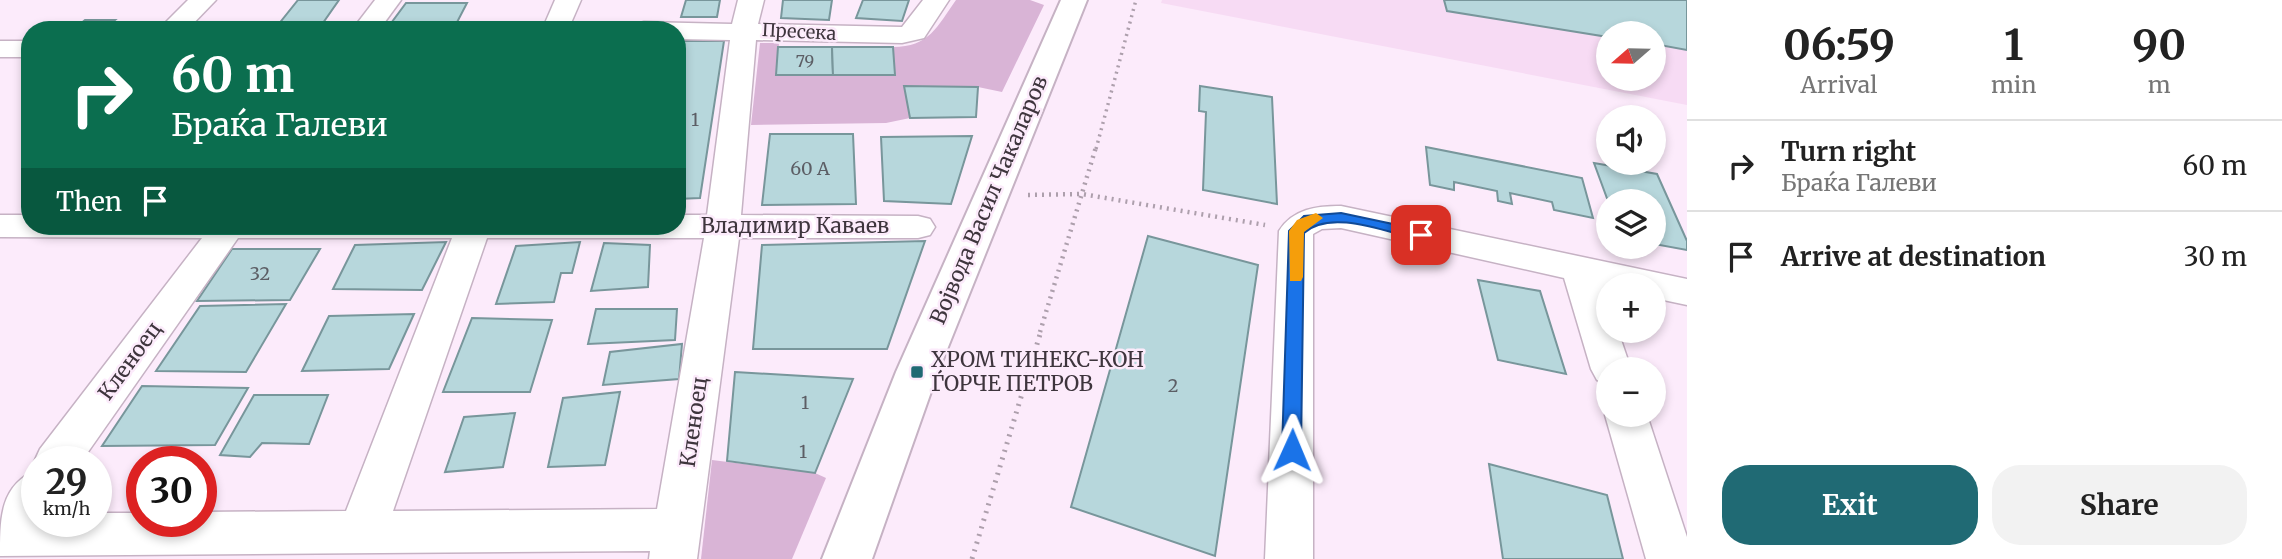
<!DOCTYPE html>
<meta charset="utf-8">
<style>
body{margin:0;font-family:Merriweather,serif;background:#f2f2f2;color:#222;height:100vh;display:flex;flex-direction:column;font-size:26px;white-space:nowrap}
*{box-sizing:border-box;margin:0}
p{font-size:23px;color:#767676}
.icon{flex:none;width:38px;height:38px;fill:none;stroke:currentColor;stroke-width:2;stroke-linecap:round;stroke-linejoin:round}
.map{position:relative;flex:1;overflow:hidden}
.details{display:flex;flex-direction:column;background:#fff;width:595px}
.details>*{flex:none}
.top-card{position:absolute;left:21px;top:21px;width:665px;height:214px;border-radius:28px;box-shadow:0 4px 10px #0003;background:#0b6e4f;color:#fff;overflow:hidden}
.needle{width:46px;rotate:250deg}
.fabs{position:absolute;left:1596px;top:21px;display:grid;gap:14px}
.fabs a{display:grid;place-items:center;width:70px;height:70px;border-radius:50%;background:#fff;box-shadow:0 4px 10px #0003;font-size:35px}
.speed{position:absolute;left:21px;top:446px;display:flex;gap:14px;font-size:35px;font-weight:700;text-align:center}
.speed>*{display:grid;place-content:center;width:91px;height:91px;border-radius:50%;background:#fff;box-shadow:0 4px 10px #0003;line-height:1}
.speed small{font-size:18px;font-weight:400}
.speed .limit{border:10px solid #d22;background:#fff;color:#111}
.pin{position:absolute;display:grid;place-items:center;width:60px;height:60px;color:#fff;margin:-30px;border-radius:14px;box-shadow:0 4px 10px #0006}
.me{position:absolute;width:77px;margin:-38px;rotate:1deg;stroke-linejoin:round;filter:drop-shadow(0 0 5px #0008)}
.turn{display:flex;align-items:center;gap:24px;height:147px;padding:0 35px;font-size:32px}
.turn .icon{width:91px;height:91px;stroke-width:2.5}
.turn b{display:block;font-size:49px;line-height:60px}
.then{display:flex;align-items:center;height:66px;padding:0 35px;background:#0003;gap:14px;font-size:26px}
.eta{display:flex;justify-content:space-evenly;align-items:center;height:119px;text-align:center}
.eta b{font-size:42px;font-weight:700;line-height:49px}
.action{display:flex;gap:14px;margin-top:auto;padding:14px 35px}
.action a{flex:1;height:80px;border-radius:28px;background:#206a74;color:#fff;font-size:28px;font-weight:700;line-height:80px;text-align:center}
.action a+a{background:#f2f2f2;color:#222}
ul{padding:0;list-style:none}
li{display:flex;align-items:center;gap:21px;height:91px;padding:0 35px;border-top:2px solid #e0e0e0}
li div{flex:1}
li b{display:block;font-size:26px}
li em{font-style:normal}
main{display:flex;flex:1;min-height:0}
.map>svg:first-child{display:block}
.built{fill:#f7dbf4;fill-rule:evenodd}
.green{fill:#d9b4d6}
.building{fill:#b7d7dc;stroke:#78969b;stroke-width:2}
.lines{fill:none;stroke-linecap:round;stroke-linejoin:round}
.minor-casing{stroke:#c6b2c4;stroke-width:3}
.tertiary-casing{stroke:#c6b2c4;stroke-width:4}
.path-far2{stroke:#ad9fac;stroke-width:3.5;stroke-dasharray:2 4.5;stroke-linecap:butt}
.path-far1{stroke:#ad9fac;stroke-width:4.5;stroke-dasharray:2 5;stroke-linecap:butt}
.path{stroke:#ad9fac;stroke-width:5;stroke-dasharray:2 6;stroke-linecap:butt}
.minor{fill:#fff;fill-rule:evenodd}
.tertiary{fill:#fff;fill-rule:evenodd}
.route{fill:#1a73e8;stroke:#114b97;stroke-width:2}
.slow{fill:#f59e0b}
.poi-dot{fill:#206a74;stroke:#fcebfb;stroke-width:2.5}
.labels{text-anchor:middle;stroke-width:5;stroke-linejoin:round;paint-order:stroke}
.far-number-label{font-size:16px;fill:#5c5e65}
.far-street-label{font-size:18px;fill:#3e353d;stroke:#fcebfb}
.number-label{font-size:18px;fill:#5c5e65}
.street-label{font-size:21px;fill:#3e353d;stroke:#fcebfb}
.poi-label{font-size:21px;fill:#3e353d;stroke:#fcebfb;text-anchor:start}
</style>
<main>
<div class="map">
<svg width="1687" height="559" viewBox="0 0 1687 559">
<rect width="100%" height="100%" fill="#fcebfb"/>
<path class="built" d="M 1162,0 L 1687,0 L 1687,105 L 1161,3 ZM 1608,33 L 1654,33 L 1654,79 L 1608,79 Z"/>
<g class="green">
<path d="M 956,0 L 1030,0 L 1044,5 L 1002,92 L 978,87 L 904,86 L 910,118 L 886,123 L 751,125 L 760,43 L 779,43 L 777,75 L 895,75 L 893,47 C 929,47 937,27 956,0 Z"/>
<polygon points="712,460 815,473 826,478 792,559 701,559"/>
</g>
<g class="building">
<polygon points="298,0 339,0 318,30 274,30"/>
<polygon points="686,0 720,0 717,17 681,17"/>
<polygon points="783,0 832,0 829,20 781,18"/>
<polygon points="863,0 909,0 902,21 856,18"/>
<polygon points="1444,0 1687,0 1687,50 1654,44 1654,33 1608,33 1608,37 1447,11"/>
<polygon points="406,3 467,3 453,30 386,30"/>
<polygon points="85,20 115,20 103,30 73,30"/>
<polygon points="213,22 259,22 252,30 206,30"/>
<polygon points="677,41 724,41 700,198 677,199"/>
<polygon points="778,47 832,47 833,75 776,75"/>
<polygon points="832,47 893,47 895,75 833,75"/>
<polygon points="904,86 978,87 976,117 910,118"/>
<polygon points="1200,86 1272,97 1277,204 1203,190 1206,112 1199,111"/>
<polygon points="770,134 853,134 856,204 762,205"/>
<polygon points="972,136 951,204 884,201 881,137"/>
<polygon points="1426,147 1582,178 1593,218 1554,210 1552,202 1510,193 1512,204 1498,201 1497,191 1454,182 1454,190 1430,185"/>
<polygon points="1594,163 1657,174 1687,241 1687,250 1654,244 1654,201 1608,201"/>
<polygon points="1148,236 1258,265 1215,556 1071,507"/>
<polygon points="925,241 887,349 753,349 762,245"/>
<polygon points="446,242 422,290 333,289 355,245"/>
<polygon points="580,242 572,273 561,273 554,302 496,304 516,246"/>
<polygon points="604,243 650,245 648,287 591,291"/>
<polygon points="232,249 320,249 290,300 197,301"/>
<polygon points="1478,280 1540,291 1566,374 1498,360"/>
<polygon points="286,304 246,372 156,371 200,306"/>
<polygon points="596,309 677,309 675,340 588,344"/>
<polygon points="414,314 389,369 302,371 329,316"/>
<polygon points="472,318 552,320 530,392 443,392"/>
<polygon points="682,344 679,379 603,385 610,352"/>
<polygon points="735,372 853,379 815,473 727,461"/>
<polygon points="142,386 248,388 215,445 102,446"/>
<polygon points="620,392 605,465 548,467 563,398"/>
<polygon points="254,395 328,395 309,444 262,443 250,457 220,455"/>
<polygon points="515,413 503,467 445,472 464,417"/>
<polygon points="1489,464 1607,495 1623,559 1503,559"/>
</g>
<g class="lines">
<defs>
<g id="minor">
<polygon points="188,0 216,0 187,30 158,30"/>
<polygon points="375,0 401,0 379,30 352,30"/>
<polygon points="555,0 581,0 568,30 542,30"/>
<path d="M 738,0 L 764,0 L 758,24 L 902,27 L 923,0 L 949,0 L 924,38 L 902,43 L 756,40 L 741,215 L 918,216 L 930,219 L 935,227 L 930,235 L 918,238 L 739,238 L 697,559 L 649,559 L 650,551 L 0,556 C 0,518 0,485 37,470 L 37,522 L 96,522 L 96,513 L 142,513 L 142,522 L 201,522 L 201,512 L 346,511 L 452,238 L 238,238 L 81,462 L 37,462 L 37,468 L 34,462 L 40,449 L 202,238 L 0,237 L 0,215 L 30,215 L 30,226 L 677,226 L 677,215 L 707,215 L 730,40 L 677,39 L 677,30 L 631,30 L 635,24 L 644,22 L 732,24 ZM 487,238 L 704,238 L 657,509 L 393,511 Z"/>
<rect x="0" y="41" width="30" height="16"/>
<path d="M 1341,206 L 1687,279 L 1687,305 L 1654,298 L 1654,285 L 1604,287 L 1608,300 L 1608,331 L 1618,331 L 1631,369 L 1608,369 L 1608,384 L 1597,380 L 1591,369 L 1564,278 L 1341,228 L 1322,229 L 1313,234 L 1313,559 L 1265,559 L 1279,231 C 1293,209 1316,206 1341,206 Z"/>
<polygon points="1608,408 1608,415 1647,415 1687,537 1687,559 1646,559 1605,415"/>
</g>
<polygon id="tertiary" points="1061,0 1087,0 938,372 872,559 822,559 896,372"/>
</defs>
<use href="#minor" class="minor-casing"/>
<use href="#tertiary" class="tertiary-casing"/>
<polyline class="path-far2" points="1096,149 1136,0"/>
<g class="path-far1">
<polyline points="1028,195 1082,194 1265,225"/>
<polyline points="1040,332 1096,147"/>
</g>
<polyline class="path" points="972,559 1041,331"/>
<use href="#minor" class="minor"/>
<use href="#tertiary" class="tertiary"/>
</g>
<path class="route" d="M 1341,213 L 1421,230 L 1428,235 L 1421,240 C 1388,233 1331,208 1304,233 L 1301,450 L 1298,455 L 1285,455 L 1282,450 L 1289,231 L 1304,216 Z"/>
<polygon class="slow" points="1316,213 1323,218 1304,232 1303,277 1301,281 1290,281 1289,231 1297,220"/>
<rect class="poi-dot" x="910" y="365" width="14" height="14" rx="3.5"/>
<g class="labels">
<g class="far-number-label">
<text x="805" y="67">79</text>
</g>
<g class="far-street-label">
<text transform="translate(799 32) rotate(3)" y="6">Пресека</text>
</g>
<g class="number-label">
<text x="695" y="126">1</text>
<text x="810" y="175">60 A</text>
<text x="260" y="280">32</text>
<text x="1173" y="392">2</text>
<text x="805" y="409">1</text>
<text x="803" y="458">1</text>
</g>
<g class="street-label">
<text transform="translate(989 200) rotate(-67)" y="7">Војвода Васил Чакаларов</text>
<text x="795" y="233">Владимир Каваев</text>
<text transform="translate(130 361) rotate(-54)" y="7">Кленоец</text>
<text transform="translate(694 422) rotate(-82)" y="7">Кленоец</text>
</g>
<g class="poi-label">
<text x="931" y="367">ХРОМ ТИНЕКС-КОН<tspan x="931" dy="24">ЃОРЧЕ ПЕТРОВ</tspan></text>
</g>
</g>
</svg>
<div class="fabs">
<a><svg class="needle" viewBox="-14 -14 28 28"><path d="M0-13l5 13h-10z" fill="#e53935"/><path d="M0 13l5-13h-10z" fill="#767676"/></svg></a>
<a><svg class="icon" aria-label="sound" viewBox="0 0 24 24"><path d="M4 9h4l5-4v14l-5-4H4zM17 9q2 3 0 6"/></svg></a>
<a><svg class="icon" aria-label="layers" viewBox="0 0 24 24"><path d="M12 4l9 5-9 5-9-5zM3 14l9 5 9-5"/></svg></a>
<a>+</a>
<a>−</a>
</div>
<div class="speed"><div>29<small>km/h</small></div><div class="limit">30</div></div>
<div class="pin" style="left:1421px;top:235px;background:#d93025"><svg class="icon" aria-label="arrive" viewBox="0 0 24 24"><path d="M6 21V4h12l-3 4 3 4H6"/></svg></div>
<svg class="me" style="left:1292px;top:450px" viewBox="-20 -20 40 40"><path d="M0-17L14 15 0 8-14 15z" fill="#1a73e8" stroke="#fff" stroke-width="4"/></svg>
<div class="top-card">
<div class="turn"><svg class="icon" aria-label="right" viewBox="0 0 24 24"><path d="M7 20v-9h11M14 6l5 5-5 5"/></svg><div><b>60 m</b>Браќа Галеви</div></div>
<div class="then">Then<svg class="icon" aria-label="arrive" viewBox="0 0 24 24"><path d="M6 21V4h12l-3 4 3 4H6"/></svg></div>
</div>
</div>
<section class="details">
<div class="eta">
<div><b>06:59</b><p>Arrival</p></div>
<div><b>1</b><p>min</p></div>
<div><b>90</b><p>m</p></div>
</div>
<ul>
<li><svg class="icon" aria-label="right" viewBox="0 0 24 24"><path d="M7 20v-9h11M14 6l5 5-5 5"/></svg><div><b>Turn right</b><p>Браќа Галеви</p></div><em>60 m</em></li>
<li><svg class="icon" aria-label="arrive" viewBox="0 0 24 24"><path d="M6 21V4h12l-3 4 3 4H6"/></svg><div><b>Arrive at destination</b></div><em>30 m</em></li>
</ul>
<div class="action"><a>Exit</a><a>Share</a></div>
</section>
</main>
